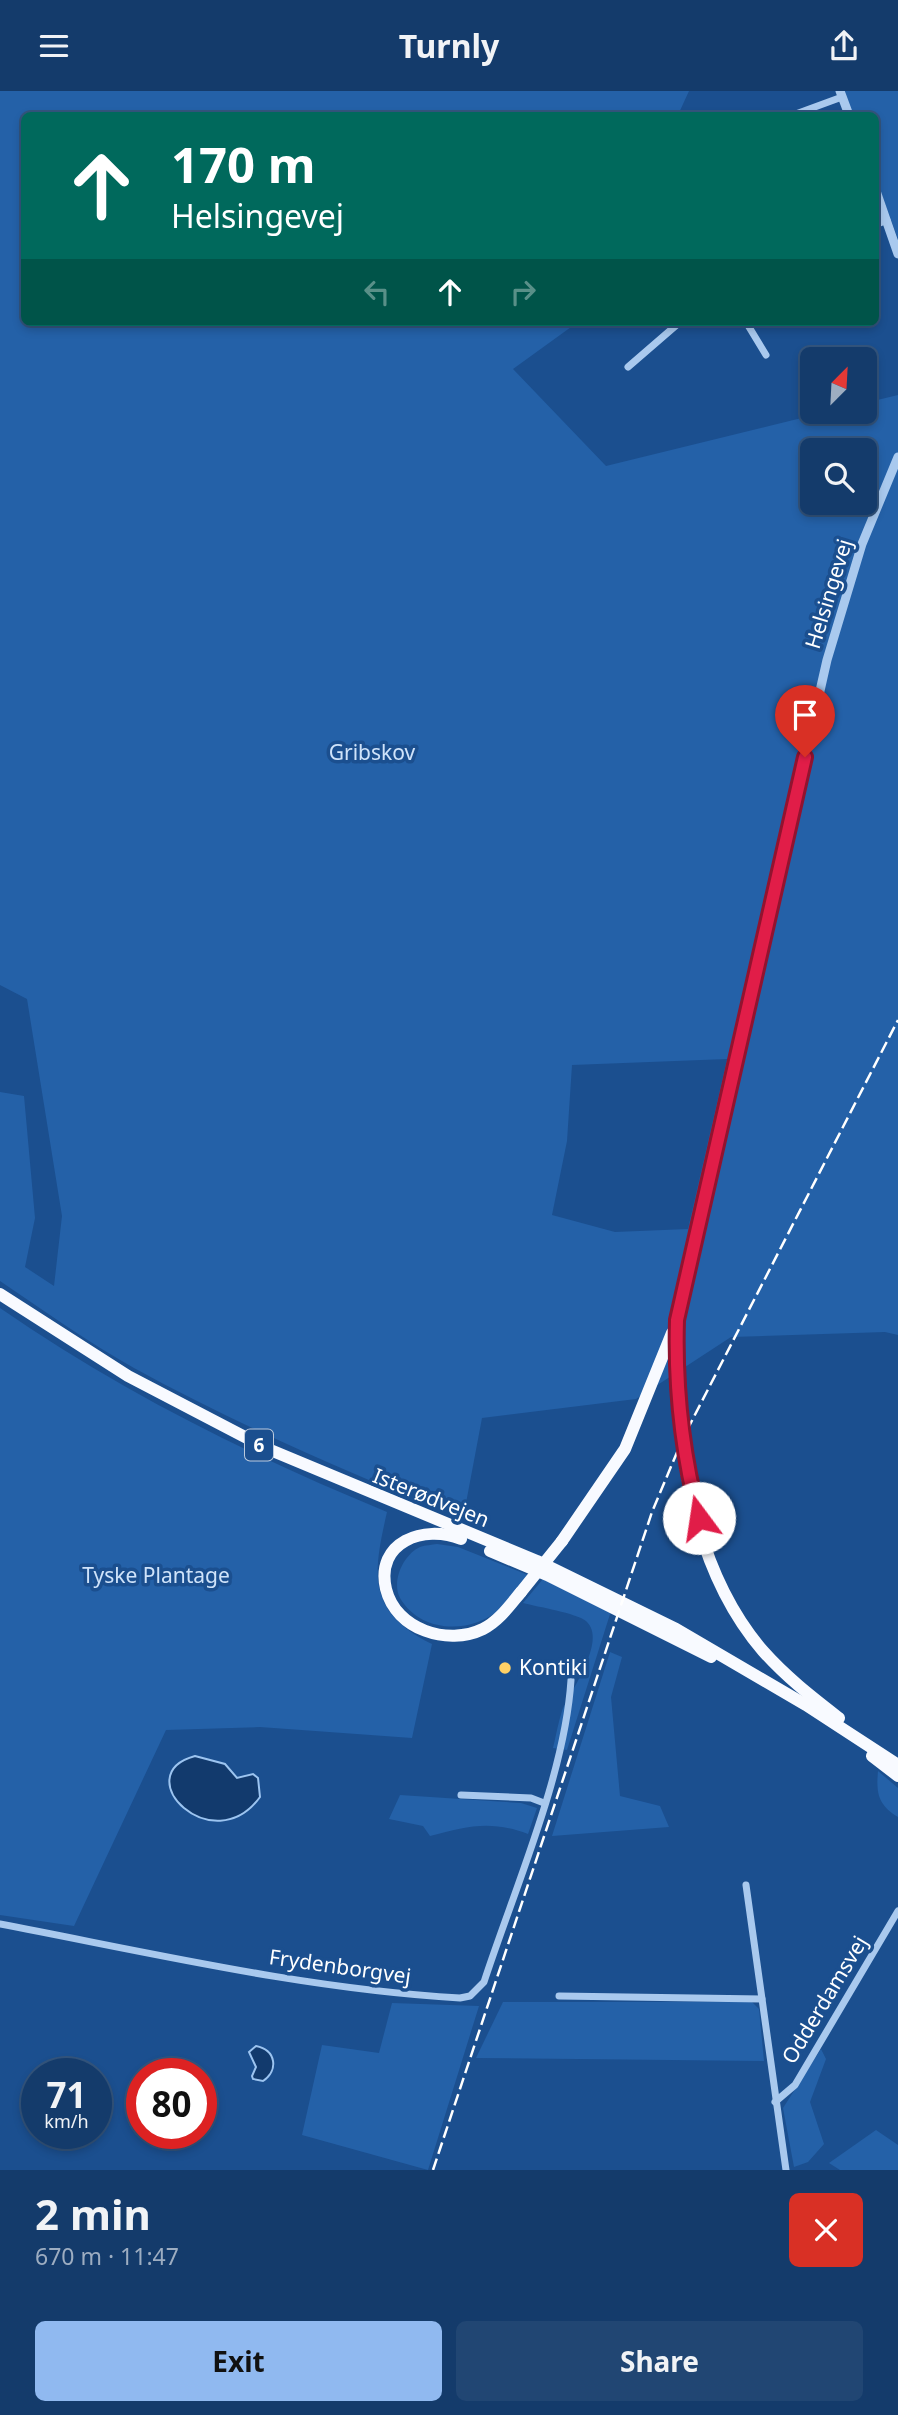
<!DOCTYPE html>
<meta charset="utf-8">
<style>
body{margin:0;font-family:"Noto Sans",sans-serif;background:#214673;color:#f1f3f6;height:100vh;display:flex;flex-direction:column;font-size:26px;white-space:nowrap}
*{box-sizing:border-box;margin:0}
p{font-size:23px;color:#9dadc1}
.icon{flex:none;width:38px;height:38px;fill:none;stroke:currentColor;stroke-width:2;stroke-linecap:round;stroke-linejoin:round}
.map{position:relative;height:2079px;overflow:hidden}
.drawer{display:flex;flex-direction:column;background:#143b6b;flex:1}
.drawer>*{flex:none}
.guide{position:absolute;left:21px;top:21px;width:858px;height:214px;border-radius:10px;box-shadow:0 4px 10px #0003,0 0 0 2px #33557e;background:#00695c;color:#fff;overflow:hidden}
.needle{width:46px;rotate:24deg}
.controls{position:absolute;left:800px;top:256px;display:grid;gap:14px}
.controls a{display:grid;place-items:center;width:77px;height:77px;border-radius:10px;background:#143b6b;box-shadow:0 4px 10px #0003,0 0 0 2px #33557e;font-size:35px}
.speed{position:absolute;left:21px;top:1967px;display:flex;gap:14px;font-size:35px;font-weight:700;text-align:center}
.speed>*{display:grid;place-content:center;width:91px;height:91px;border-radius:50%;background:#143b6b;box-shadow:0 4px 10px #0003,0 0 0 2px #33557e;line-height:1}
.speed small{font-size:18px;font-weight:400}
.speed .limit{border:10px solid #d22;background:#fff;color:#111}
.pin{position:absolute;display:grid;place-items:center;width:60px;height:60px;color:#fff;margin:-72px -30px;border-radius:50% 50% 50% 0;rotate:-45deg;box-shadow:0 0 7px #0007}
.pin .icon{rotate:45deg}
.me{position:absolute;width:77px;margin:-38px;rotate:346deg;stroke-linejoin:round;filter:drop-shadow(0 0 5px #0008)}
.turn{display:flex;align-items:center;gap:24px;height:147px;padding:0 35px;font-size:32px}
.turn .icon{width:91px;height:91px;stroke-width:2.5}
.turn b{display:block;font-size:49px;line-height:60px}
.lanes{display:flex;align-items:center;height:66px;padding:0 35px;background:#0003;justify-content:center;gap:35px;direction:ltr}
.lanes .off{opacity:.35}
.round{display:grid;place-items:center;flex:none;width:74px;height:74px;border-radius:10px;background:#214673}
.overview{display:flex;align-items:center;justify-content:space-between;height:119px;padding:0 35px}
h1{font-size:42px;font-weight:700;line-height:52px}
.primary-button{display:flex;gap:14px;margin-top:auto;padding:14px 35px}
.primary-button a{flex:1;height:80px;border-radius:10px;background:#90b9f0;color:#111;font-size:28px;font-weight:700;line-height:80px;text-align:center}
.primary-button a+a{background:#214673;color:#f1f3f6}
header{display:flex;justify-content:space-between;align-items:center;height:91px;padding:0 35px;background:#143b6b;font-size:32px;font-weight:700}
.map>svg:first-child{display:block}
.green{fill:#2461a8;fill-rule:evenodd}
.water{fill:#123a6d;stroke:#9cc4f0;stroke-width:2}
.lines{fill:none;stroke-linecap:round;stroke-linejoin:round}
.minor{stroke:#a9c9ee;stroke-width:7}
.tertiary{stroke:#a9c9ee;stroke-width:9}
.trunk{stroke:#f8faff;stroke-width:12}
.rail{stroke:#fff;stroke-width:2.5;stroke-dasharray:12 5;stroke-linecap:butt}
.trunk-bridge{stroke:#f8faff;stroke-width:12}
.route-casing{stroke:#92132f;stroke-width:18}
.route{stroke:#e11d48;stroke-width:12}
.poi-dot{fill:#ffd166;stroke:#1b4f8f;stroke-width:2.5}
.labels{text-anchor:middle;stroke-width:7;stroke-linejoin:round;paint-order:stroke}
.shield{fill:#1b4f8f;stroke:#bbcadd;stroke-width:2}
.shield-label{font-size:19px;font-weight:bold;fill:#fff}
.street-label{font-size:21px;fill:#fff;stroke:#1b4f8f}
.park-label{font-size:21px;fill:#cfe3fa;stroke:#1b4f8f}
.poi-label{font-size:21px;fill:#fff;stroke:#1b4f8f;text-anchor:start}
</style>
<header><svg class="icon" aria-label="menu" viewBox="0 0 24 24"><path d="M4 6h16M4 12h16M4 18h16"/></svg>Turnly<svg class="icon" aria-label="share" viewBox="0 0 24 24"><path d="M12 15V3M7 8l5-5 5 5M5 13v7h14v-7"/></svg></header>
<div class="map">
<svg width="898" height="2079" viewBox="0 0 898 2079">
<rect width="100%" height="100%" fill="#1b4f8f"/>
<g class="green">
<path d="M 0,0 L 689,0 L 678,24 L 24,24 L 24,231 L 578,231 L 513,278 L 606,375 L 830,320 L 864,320 L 865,312 L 898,304 L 898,1244 L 885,1241 L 731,1246 L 636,1308 L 482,1327 L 463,1428 C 351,1383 240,1335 134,1277 C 88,1251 44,1220 0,1190 L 0,1001 L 24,1005 L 35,1127 L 25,1176 L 54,1195 L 62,1125 L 27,908 L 0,894 ZM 812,359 L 864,359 L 864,411 L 812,411 ZM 727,968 L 688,1138 L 615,1141 L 552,1124 L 567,1050 L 572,974 Z"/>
<polygon points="844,0 898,0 898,148 875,85 875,24 853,24"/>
<path d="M 0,1217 C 121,1301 251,1365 387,1421 C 373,1483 366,1520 432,1553 L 412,1647 L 260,1636 L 166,1639 L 74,1835 L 0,1824 Z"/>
<path d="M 437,1453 L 458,1456 L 528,1484 C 519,1495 511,1510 500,1518 C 472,1543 421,1543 400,1507 C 391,1490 404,1463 420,1456 C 425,1454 432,1454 437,1453 Z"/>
<path d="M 543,1488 L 611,1520 L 567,1659 L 553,1657 C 556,1645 558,1632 562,1620 C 570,1601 608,1549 586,1530 C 576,1522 538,1516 523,1512 Z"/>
<polygon points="610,1561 622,1566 611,1606 620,1705 660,1715 669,1736 552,1745"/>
<path d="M 878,1680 L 898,1697 L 898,1726 C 878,1714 876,1702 878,1680 Z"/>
<path d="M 400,1704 L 521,1712 L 537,1717 L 528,1743 C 490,1729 468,1735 430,1745 L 423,1735 L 389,1728 Z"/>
<polygon points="503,1911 752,1911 759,1918 764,1970 476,1967"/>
<polygon points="392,1912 479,1915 428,2079 302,2044 322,1954 379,1962"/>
<polygon points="821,1958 826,1968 810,2011 824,2053 808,2071 794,2076 783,2017"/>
<polygon points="876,2039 898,2054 898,2079 840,2079 829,2072"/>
</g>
<g class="water">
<path d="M 195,1665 L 225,1673 L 237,1687 L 253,1683 L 258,1687 L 260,1706 C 213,1771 126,1684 195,1665 Z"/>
<path d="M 256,1955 C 276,1959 279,1979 263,1990 L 253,1988 L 252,1985 L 256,1976 L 249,1961 Z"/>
</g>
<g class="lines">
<g class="minor">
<polyline points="793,24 842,6"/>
<polyline points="875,134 887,129"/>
<polyline points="746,231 766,264"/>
<polyline points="628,276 680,231"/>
<polyline points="461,1704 531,1707 544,1712"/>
<polyline points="746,1794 786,2079"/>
<path d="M 0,1833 C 152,1862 305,1898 460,1907 L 470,1905 L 484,1891 C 514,1799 565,1684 571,1589"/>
<polyline points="559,1905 762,1908"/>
<polyline points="775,2011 795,1994 898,1820"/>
</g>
<g class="tertiary">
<polyline points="840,0 849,24"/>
<polyline points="875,97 898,163"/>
<polyline points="677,1229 827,569 862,453 898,366"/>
</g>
<g class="trunk">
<polyline points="0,1203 128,1285 268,1358 537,1470 676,1538 806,1614 898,1674"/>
<path d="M 677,1229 C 674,1339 688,1473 763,1560 C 786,1586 812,1606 839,1627"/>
<path d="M 461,1448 C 424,1433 375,1451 386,1498 C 396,1539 448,1555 483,1538 C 499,1530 510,1514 521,1501"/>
<polyline points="562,1450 625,1358 672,1242"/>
<polyline points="490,1460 547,1484 711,1566"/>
<polyline points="872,1665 898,1685"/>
</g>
<polyline class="rail" points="433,2079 652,1421 683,1347 898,929"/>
<polyline class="trunk-bridge" points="521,1501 562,1450"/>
</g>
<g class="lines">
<defs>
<path id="route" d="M 699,1427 C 682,1362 675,1296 677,1229 L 805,666"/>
</defs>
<use href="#route" class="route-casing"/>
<use href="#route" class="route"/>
</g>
<circle class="poi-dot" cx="505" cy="1577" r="7"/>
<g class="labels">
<rect class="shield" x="245" y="1338.5" width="28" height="31" rx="5"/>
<g class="shield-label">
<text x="259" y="1361">6</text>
</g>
<g class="street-label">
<text transform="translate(829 503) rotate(-73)" y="7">Helsingevej</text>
<text transform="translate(431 1407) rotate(22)" y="7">Isterødvejen</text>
<text transform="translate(340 1876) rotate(8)" y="7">Frydenborgvej</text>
<text transform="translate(825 1909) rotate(-59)" y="7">Odderdamsvej</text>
</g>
<g class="park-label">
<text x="372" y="669">Gribskov</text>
<text x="156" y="1492">Tyske Plantage</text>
</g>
<g class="poi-label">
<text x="519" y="1584">Kontiki</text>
</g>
</g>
</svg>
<div class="controls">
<a><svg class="needle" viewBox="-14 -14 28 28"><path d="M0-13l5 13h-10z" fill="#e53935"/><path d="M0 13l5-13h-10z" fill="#9dadc1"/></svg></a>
<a><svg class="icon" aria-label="search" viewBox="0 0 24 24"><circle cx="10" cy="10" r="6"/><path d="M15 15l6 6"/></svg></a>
</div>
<div class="speed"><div>71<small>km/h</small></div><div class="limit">80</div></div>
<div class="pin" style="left:805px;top:666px;background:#d93025"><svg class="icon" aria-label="arrive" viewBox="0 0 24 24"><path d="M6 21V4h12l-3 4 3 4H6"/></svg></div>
<svg class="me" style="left:699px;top:1427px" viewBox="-20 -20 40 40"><circle r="19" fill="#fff"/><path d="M0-13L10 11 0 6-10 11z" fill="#e11d48"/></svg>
<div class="guide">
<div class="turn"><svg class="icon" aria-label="ahead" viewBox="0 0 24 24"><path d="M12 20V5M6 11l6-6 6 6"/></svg><div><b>170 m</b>Helsingevej</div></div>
<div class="lanes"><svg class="icon off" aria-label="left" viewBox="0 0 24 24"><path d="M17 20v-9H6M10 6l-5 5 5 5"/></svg><svg class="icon" aria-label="ahead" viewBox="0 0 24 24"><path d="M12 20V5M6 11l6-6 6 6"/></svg><svg class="icon off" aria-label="right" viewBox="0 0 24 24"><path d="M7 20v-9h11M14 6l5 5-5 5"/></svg></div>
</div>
</div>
<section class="drawer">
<div class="overview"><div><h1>2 min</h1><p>670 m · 11:47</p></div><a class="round" style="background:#d93025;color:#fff"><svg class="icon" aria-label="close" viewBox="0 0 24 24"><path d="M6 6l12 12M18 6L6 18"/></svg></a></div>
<div class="primary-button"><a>Exit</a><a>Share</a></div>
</section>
